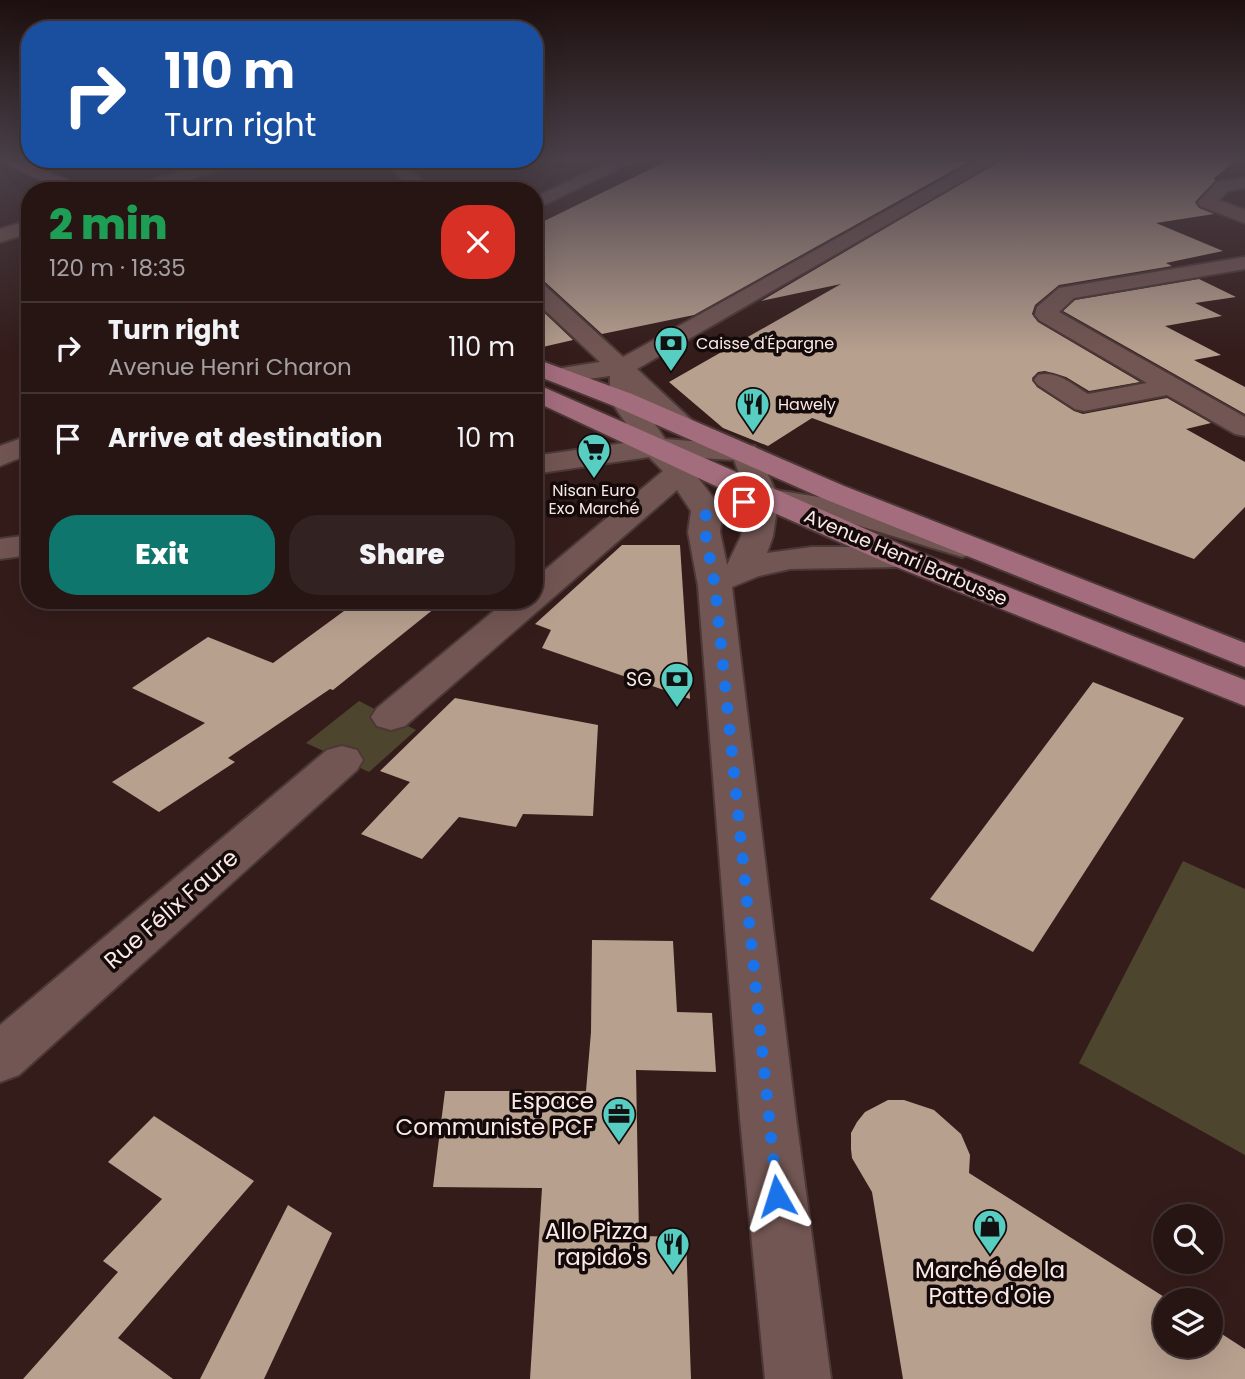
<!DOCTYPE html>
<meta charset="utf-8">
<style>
body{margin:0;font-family:Poppins,sans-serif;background:#322;color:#f1f3f6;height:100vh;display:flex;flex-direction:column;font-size:26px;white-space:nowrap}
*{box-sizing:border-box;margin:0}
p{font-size:23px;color:#a49fa0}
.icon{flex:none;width:38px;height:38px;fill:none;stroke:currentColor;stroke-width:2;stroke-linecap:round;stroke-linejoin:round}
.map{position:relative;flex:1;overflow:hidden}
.drawer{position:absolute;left:21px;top:182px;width:522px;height:427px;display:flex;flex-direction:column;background:#271514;border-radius:28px;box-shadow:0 7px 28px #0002,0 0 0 2px #433434}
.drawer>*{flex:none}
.hud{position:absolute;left:21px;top:21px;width:522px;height:147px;border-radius:28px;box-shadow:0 7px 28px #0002,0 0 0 2px #433434;background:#1a4fa0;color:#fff;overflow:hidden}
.tools{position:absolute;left:1153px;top:1204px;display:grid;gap:14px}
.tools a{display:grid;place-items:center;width:70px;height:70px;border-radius:50%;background:#271514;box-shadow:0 7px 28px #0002,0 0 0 2px #433434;font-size:35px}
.pin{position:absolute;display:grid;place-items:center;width:60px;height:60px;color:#fff;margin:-30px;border:4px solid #fff;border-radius:50%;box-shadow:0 2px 7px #0007}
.me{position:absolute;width:77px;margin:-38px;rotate:354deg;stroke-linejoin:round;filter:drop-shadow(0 0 5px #0008)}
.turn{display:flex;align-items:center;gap:24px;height:147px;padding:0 28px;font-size:32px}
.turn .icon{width:91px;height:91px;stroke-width:2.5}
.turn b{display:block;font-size:49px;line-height:60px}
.round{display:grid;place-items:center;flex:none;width:74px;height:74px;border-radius:28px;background:#322}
.summary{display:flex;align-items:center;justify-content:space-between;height:119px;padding:0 28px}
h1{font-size:42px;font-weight:800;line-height:52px;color:#1e9e55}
.cta{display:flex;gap:14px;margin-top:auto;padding:14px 28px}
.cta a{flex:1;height:80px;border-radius:28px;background:#0f766e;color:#fff;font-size:28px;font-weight:800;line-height:80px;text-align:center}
.cta a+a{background:#322;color:#f1f3f6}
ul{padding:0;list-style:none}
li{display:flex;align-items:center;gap:21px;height:91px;padding:0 28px;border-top:2px solid #433434}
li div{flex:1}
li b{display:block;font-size:26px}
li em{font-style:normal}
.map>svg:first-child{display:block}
.green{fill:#4e452e}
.building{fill:#b8a08f}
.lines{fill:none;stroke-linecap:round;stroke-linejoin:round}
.minor-casing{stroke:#4b3837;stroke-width:4}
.major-casing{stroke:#4b3837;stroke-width:4}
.minor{fill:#725653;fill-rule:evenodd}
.major{fill:#a36d7d;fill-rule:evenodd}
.route{stroke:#1a73e8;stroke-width:12;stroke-dasharray:0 21.6}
.labels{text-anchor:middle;stroke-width:7;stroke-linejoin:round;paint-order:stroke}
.far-poi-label{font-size:16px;fill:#fae9e7;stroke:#140a09;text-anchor:start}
.street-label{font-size:19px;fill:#fae9e7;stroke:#140a09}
.poi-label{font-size:19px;fill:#fae9e7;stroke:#140a09;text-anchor:end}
.near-street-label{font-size:23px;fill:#fae9e7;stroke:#140a09}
.near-poi-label{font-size:23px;fill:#fae9e7;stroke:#140a09;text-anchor:end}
</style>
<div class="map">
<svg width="1245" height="1379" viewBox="0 0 1245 1379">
<rect width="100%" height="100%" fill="#341c1a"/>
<g class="green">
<polygon points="359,701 416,730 369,772 306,743"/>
<polygon points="1183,861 1245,889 1245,1155 1079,1063"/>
</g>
<g class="building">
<polygon points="667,161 970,161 694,315 602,334 544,281 534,279 534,226"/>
<polygon points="1000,161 1235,161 1213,179 1216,180 1195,202 1199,208 1214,214 1156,223 1223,251 1166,263 1172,266 1059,285 1035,305 1032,314 1038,322 1140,382 1089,391 1066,377 1045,371 1038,372 1032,378 1037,387 1074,411 1083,414 1167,398 1211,423 1186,429 1245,462 1245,507 1194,559 812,418 768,446 723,428 669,382 841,284 761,301"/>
<polygon points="1199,279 1236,297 1195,303 1222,316 1165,326 1221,355 1194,360 1245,387 1245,414 1063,311 1075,300"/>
<polygon points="534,303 573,340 534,349"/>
<polygon points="622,545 680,545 690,699 542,648 551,630 535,624"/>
<polygon points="359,600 445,600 333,690 330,689 228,758 235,762 159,812 112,782 205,723 132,688 208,637 273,663"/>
<polygon points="1093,682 1184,718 1033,952 930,899"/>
<polygon points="455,698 598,725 593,816 523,814 516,827 459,817 422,859 361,834 410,782 380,771"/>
<polygon points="592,940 673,941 677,1012 712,1013 716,1072 636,1070 639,1236 686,1237 691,1379 530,1379 542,1188 433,1187 445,1091 586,1091 591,1032"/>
<polygon points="888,1100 904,1100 934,1110 961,1134 970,1155 969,1173 1169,1300 1166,1300 1166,1346 1211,1346 1211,1327 1245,1349 1245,1379 903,1379 872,1192 852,1158 851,1149 851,1133 857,1122 865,1112"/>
<polygon points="154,1116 254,1181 118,1338 173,1379 23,1379 118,1272 103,1261 162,1199 108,1162"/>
<polygon points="288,1205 332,1233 264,1379 200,1379"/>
</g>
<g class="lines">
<defs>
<g id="minor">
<polygon points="209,161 235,161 233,165 156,191 129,191 132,187"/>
<polygon points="384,161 402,161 434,191 414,191"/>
<polygon points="612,161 634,161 534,210 534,198"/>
<path d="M 976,161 L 997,161 L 637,369 L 698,426 L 694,432 C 670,438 652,411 636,396 L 665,439 L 755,446 L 775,490 L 850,502 L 974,540 L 978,547 L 974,554 L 962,557 L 834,518 L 777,508 L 773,536 L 767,553 L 812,547 L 901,547 L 913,550 L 918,557 L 913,564 L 901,567 L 790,569 L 759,576 L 732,587 L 796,1118 L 831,1379 L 765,1379 L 740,1118 L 698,586 L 688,532 L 691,511 L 677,490 L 405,726 L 391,730 L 377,726 L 371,717 L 377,708 L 507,600 L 534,600 L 534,579 L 663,471 L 649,457 L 534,474 L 534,456 L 638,441 L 610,400 L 610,376 L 558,383 L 549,380 L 545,375 L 549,370 L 600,362 L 534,300 L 534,281 L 542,283 L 623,357 ZM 682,457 L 734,460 L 746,492 L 715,500 ZM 745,511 L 741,536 L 727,565 L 720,532 L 722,517 Z"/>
<polygon points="1245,178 1245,188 1228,191 1219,200 1245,210 1245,223 1200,206 1198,202 1217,182"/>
<polygon points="30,220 30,233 0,242 0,229"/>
<path d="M 1245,257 L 1245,269 L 1074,298 L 1059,312 L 1245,417 L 1245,436 L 1235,434 L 1167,395 L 1084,411 L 1075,409 L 1038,385 L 1034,380 L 1038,375 C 1057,370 1073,385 1088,394 L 1147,383 L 1039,320 L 1035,315 L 1037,307 L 1059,288 Z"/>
<polygon points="30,435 30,454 0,466 0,446"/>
<polygon points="30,535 30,555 0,559 0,539"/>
<polygon points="342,746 357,750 363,760 357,770 19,1075 0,1082 0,1025 327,750"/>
</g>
<g id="major">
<polygon points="0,161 23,161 85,187 88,191 63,191"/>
<polygon points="544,362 632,394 844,486 1245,643 1245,667 822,498 614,406 535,375 534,367"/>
<polygon points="534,383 913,550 1245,680 1245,706 889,564 752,503 534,401"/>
</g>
</defs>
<use href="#minor" class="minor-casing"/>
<use href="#major" class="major-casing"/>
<use href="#minor" class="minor"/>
<use href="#major" class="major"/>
</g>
<linearGradient id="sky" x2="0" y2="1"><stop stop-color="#1d0f0e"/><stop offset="0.45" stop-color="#4a4049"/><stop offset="1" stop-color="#4a4049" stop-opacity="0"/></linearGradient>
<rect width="1245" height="354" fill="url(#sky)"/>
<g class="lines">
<polyline class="route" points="744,502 706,511 705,532 715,586 777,1196"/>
</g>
<defs>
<symbol id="bank-pin" viewBox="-11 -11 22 30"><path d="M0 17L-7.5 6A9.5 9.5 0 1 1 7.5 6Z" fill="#57cec1" stroke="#140a09"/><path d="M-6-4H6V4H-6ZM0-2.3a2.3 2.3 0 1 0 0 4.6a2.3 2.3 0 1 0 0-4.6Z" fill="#111"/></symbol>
<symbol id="restaurant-pin" viewBox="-11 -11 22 30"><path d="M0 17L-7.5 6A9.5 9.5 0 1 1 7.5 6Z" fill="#57cec1" stroke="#140a09"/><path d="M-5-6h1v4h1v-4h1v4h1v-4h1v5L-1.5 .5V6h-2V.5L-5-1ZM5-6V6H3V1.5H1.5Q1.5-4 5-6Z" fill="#111"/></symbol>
<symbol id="supermarket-pin" viewBox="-11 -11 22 30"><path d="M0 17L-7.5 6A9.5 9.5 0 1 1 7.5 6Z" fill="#57cec1" stroke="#140a09"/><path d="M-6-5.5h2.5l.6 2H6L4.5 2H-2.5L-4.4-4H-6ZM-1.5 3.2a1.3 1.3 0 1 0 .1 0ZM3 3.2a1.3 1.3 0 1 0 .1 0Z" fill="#111"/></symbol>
<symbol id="office-pin" viewBox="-11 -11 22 30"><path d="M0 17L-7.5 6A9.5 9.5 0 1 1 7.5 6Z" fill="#57cec1" stroke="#140a09"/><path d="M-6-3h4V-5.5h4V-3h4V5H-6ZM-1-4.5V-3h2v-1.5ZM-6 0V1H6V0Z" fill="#111"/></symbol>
<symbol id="shop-pin" viewBox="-11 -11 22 30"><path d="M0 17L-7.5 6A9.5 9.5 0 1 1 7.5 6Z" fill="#57cec1" stroke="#140a09"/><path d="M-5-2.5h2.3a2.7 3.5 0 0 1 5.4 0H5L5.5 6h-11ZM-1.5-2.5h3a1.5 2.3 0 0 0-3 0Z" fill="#111"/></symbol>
</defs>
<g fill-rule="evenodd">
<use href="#bank-pin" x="652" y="324" width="38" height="52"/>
<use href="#restaurant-pin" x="734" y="385" width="38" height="52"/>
<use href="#supermarket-pin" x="575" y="431" width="38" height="52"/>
<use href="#bank-pin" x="658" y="660" width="38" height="52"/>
<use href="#office-pin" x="600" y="1095" width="38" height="52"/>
<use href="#shop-pin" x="971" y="1207" width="38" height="52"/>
<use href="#restaurant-pin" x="654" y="1225" width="38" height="52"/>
</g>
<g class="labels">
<g class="far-poi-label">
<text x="696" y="349">Caisse d'Épargne</text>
<text x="778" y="410">Hawely</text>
<text x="594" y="496" text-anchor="middle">Nisan Euro<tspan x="594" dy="18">Exo Marché</tspan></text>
</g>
<g class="street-label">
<text transform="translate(906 557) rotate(23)" y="7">Avenue Henri Barbusse</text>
</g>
<g class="poi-label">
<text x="652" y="686">SG</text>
</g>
<g class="near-street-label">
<text transform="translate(171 909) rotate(-41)" y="8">Rue Félix Faure</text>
</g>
<g class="near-poi-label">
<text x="594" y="1109">Espace<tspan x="594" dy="26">Communiste PCF</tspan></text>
<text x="648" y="1239">Allo Pizza<tspan x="648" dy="26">rapido's</tspan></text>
<text x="990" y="1278" text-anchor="middle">Marché de la<tspan x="990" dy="26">Patte d'Oie</tspan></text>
</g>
</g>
</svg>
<div class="tools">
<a><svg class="icon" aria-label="search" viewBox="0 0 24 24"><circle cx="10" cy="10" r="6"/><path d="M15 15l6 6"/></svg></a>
<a><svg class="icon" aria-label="layers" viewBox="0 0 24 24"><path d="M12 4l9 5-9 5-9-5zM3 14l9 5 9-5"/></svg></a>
</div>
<div class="pin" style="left:744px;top:502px;background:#d93025"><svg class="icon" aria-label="arrive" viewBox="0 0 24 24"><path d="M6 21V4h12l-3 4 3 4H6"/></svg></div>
<svg class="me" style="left:777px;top:1196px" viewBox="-20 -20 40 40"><path d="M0-17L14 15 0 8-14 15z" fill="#1a73e8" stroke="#fff" stroke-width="4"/></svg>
<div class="hud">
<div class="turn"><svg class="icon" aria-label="right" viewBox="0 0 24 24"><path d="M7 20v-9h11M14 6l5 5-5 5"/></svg><div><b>110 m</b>Turn right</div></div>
</div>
<section class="drawer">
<div class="summary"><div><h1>2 min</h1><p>120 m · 18:35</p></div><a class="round" style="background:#d93025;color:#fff"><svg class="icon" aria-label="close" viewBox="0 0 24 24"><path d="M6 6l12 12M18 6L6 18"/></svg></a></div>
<ul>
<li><svg class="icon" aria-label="right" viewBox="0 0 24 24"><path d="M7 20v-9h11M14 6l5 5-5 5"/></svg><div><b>Turn right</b><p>Avenue Henri Charon</p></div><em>110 m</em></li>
<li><svg class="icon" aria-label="arrive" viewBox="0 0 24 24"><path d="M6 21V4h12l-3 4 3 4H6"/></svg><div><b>Arrive at destination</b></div><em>10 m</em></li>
</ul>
<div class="cta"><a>Exit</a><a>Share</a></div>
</section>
</div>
